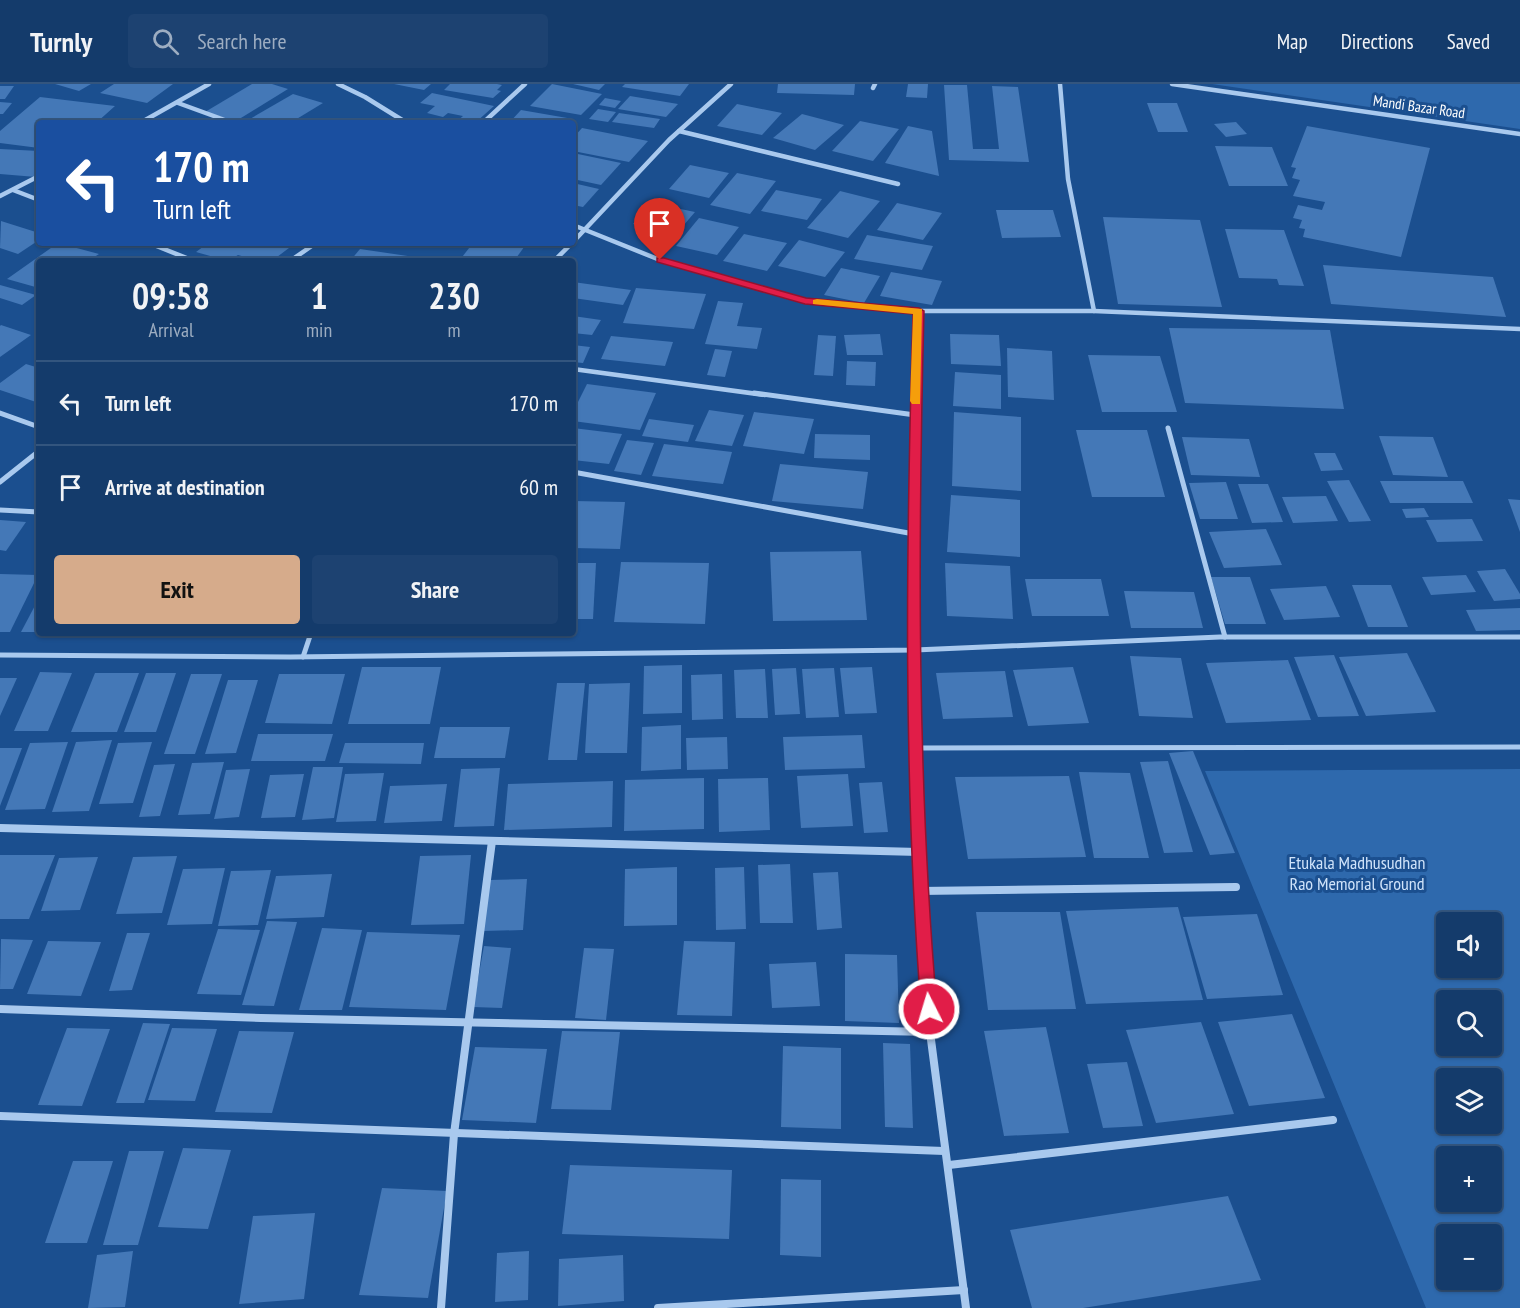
<!DOCTYPE html>
<meta charset="utf-8">
<style>
body{margin:0;font-family:"PT Sans Narrow",sans-serif;background:#1d4271;color:#f1f3f6;height:100vh;display:flex;flex-direction:column;font-size:22px;white-space:nowrap}
*{box-sizing:border-box;margin:0}
p{font-size:20px;color:#9dadc1}
.icon{flex:none;width:33px;height:33px;fill:none;stroke:currentColor;stroke-width:2;stroke-linecap:round;stroke-linejoin:round}
.map{position:relative;flex:1;overflow:hidden}
.panel{position:absolute;left:36px;top:174px;width:540px;height:378px;display:flex;flex-direction:column;background:#143b6b;border-radius:6px;box-shadow:0 2px 4px #0004,0 0 0 2px #33557e}
.panel>*{flex:none}
.hud{position:absolute;left:36px;top:36px;width:540px;height:126px;border-radius:6px;box-shadow:0 2px 4px #0004,0 0 0 2px #33557e;background:#1a4fa0;color:#fff;overflow:hidden}
.controls{position:absolute;left:1436px;top:828px;display:grid;gap:12px}
.controls a{display:grid;place-items:center;width:66px;height:66px;border-radius:6px;background:#143b6b;box-shadow:0 2px 4px #0004,0 0 0 2px #33557e;font-size:30px}
.pin{position:absolute;display:grid;place-items:center;width:51px;height:51px;color:#fff;margin:-62px -26px;border-radius:50% 50% 50% 0;rotate:-45deg;box-shadow:0 0 6px #0007}
.pin .icon{rotate:45deg}
.me{position:absolute;width:66px;margin:-33px;rotate:355deg;stroke-linejoin:round;filter:drop-shadow(0 0 4px #0008)}
.turn{display:flex;align-items:center;gap:21px;height:126px;padding:0 18px;font-size:27px}
.turn .icon{width:78px;height:78px;stroke-width:2.5}
.turn b{display:block;font-size:42px;line-height:51px}
.eta{display:flex;justify-content:space-evenly;align-items:center;height:102px;text-align:center}
.eta b{font-size:36px;font-weight:700;line-height:42px}
.primary-button{display:flex;gap:12px;margin-top:auto;padding:12px 18px}
.primary-button a{flex:1;height:69px;border-radius:6px;background:#d6ab8b;color:#111;font-size:24px;font-weight:700;line-height:69px;text-align:center}
.primary-button a+a{background:#1d4271;color:#f1f3f6}
ul{padding:0;list-style:none}
li{display:flex;align-items:center;gap:18px;height:84px;padding:0 18px;border-top:2px solid #33557e}
li div{flex:1}
li b{display:block;font-size:22px}
li em{font-style:normal}
header{display:flex;align-items:center;gap:36px;box-sizing:border-box;height:84px;padding:0 30px;background:#143b6b;border-bottom:2px solid #33557e}
header strong{font-size:28px}
nav{display:flex;gap:33px;margin-inline-start:auto;font-size:21px}
.search{width:420px;height:54px;background:#1d4271;display:flex;align-items:center;gap:15px;box-sizing:border-box;padding:0 21px;border-radius:6px;color:#9dadc1;font-size:22px}
.map>svg:first-child{display:block}
.green{fill:#2e69ad;fill-rule:evenodd}
.building{fill:#4478b7}
.lines{fill:none;stroke-linecap:round;stroke-linejoin:round}
.street-far2{stroke:#a9c9ee;stroke-width:4.5}
.street-far1{stroke:#a9c9ee;stroke-width:5}
.street{stroke:#a9c9ee;stroke-width:8}
.route{fill:#e11d48;stroke:#92132f;stroke-width:1.5}
.slow{fill:#f59e0b}
.labels{text-anchor:middle;stroke-width:6;stroke-linejoin:round;paint-order:stroke}
.far-street-label{font-size:15px;fill:#fff;stroke:#1b4f8f}
.park-label{font-size:18px;fill:#cfe3fa;stroke:#1b4f8f}
</style>
<header>
<strong>Turnly</strong>
<div class="search"><svg class="icon" aria-label="search" viewBox="0 0 24 24"><circle cx="10" cy="10" r="6"/><path d="M15 15l6 6"/></svg>Search here</div>
<nav><a>Map</a><a>Directions</a><a>Saved</a></nav>
</header>
<div class="map">
<svg width="1520" height="1224" viewBox="0 0 1520 1224">
<rect width="100%" height="100%" fill="#1b4f8f"/>
<g class="green">
<polygon points="1212,0 1520,0 1520,45"/>
<path d="M 1520,685 L 1520,1224 L 1426,1224 L 1205,687 ZM 1446,838 L 1491,838 L 1491,884 L 1446,884 ZM 1446,916 L 1491,916 L 1491,962 L 1446,962 ZM 1446,994 L 1491,994 L 1491,1040 L 1446,1040 ZM 1446,1072 L 1491,1072 L 1491,1118 L 1446,1118 ZM 1446,1150 L 1491,1150 L 1491,1196 L 1446,1196 Z"/>
</g>
<g class="building">
<polygon points="55,0 91,0 79,7"/>
<polygon points="114,0 173,0 147,19 100,9"/>
<polygon points="252,0 272,0 288,5 236,37 205,28"/>
<polygon points="394,0 431,0 424,6"/>
<polygon points="450,0 497,0 502,1 497,6 501,7 493,14 444,6"/>
<polygon points="552,0 602,10 581,31 530,22"/>
<polygon points="573,0 605,0 599,6"/>
<polygon points="625,0 689,0 680,12 622,3"/>
<polygon points="778,0 855,0 854,11 777,9"/>
<polygon points="908,0 928,0 927,14 906,13"/>
<polygon points="944,1 967,1 973,65 999,65 992,2 1018,3 1029,78 949,76"/>
<polygon points="0,2 14,2 5,15 0,15"/>
<polygon points="432,9 494,22 475,39 455,39 463,32 448,29 443,33 427,29 435,22 420,19"/>
<polygon points="293,10 323,19 290,39 243,39"/>
<polygon points="630,12 678,20 666,33 618,25"/>
<polygon points="40,13 115,22 96,39 39,39 39,64 0,59 0,47"/>
<polygon points="605,14 621,17 615,24 599,21"/>
<polygon points="0,18 12,19 3,30 0,30"/>
<polygon points="1147,19 1177,19 1188,48 1158,48"/>
<polygon points="737,20 782,29 762,51 717,42"/>
<polygon points="598,25 616,28 608,38 589,35"/>
<polygon points="521,26 573,35 569,39 509,39"/>
<polygon points="619,29 660,35 654,44 612,38"/>
<polygon points="802,30 844,41 815,66 773,54"/>
<polygon points="860,37 899,45 873,77 832,67"/>
<polygon points="1236,38 1247,50 1226,53 1214,40"/>
<polygon points="908,42 932,47 939,92 885,79"/>
<polygon points="1307,42 1430,64 1401,173 1303,153 1305,145 1299,144 1302,136 1293,134 1298,121 1322,126 1325,118 1293,112 1300,96 1292,94 1296,84 1291,83"/>
<polygon points="582,44 648,57 629,78 573,67 573,54"/>
<polygon points="1215,62 1272,63 1288,102 1229,102"/>
<polygon points="0,65 39,67 39,89 36,93 0,90"/>
<polygon points="573,69 621,79 601,101 573,95"/>
<polygon points="690,81 729,89 709,114 669,105"/>
<polygon points="737,89 776,97 750,130 710,121"/>
<polygon points="573,99 599,105 583,123 573,121"/>
<polygon points="776,106 822,115 807,136 761,127"/>
<polygon points="840,107 880,117 848,154 807,144"/>
<polygon points="652,119 695,128 677,149 633,140"/>
<polygon points="897,119 942,129 923,156 877,146"/>
<polygon points="996,126 1053,126 1061,153 1002,154"/>
<polygon points="1103,133 1200,136 1222,223 1118,220"/>
<polygon points="699,134 739,143 717,171 676,162"/>
<polygon points="1,137 39,149 39,156 18,170 0,164"/>
<polygon points="1225,145 1284,146 1304,202 1279,201 1277,195 1239,194"/>
<polygon points="744,150 787,159 767,187 723,177"/>
<polygon points="867,151 933,162 922,186 854,175"/>
<polygon points="799,156 845,168 825,193 778,182"/>
<polygon points="58,159 99,170 88,177 39,177 39,204 7,195"/>
<polygon points="208,159 270,159 289,164 273,176 257,172 252,175 238,171 228,177 196,168"/>
<polygon points="473,159 527,159 514,177 459,177"/>
<polygon points="360,165 435,176 435,177 350,177"/>
<polygon points="1323,181 1493,193 1506,233 1331,220"/>
<polygon points="841,184 880,192 864,219 824,211"/>
<polygon points="891,188 942,197 932,221 880,212"/>
<polygon points="573,198 631,206 623,221 573,214"/>
<polygon points="0,201 36,211 22,221 0,214"/>
<polygon points="636,204 706,210 694,245 623,239"/>
<polygon points="718,217 743,219 737,242 762,244 757,265 705,260"/>
<polygon points="573,232 601,236 592,251 573,249"/>
<polygon points="1,241 31,251 0,273 0,242"/>
<polygon points="1169,244 1330,246 1344,325 1185,319"/>
<polygon points="880,250 883,271 847,271 844,251"/>
<polygon points="950,250 999,251 1001,282 951,280"/>
<polygon points="818,251 836,252 833,292 814,291"/>
<polygon points="611,252 673,258 665,282 601,275"/>
<polygon points="573,261 590,263 583,279 573,278"/>
<polygon points="1007,264 1052,267 1054,316 1008,313"/>
<polygon points="715,265 732,267 725,293 707,291"/>
<polygon points="1088,271 1160,272 1177,328 1102,328"/>
<polygon points="847,277 876,278 875,302 846,301"/>
<polygon points="26,280 39,284 39,319 0,306 0,299"/>
<polygon points="955,288 1001,291 1001,325 953,322"/>
<polygon points="587,300 656,309 640,346 573,337 573,328"/>
<polygon points="709,326 744,331 732,362 695,357"/>
<polygon points="754,328 814,335 804,370 743,362"/>
<polygon points="954,328 1021,333 1021,407 952,402"/>
<polygon points="649,335 694,341 688,358 642,352"/>
<polygon points="573,344 622,350 609,380 573,376"/>
<polygon points="1076,346 1147,346 1165,413 1092,413"/>
<polygon points="815,350 870,351 870,376 814,374"/>
<polygon points="1379,352 1433,353 1448,393 1393,391"/>
<polygon points="1182,353 1249,355 1260,393 1191,391"/>
<polygon points="627,356 654,359 641,391 614,387"/>
<polygon points="664,360 732,368 723,400 652,392"/>
<polygon points="1314,369 1335,369 1343,386 1321,387"/>
<polygon points="780,380 868,388 863,425 772,417"/>
<polygon points="1349,396 1371,437 1349,438 1327,397"/>
<polygon points="1380,397 1463,397 1473,419 1390,419"/>
<polygon points="1226,398 1238,435 1200,435 1189,399"/>
<polygon points="1238,400 1268,400 1283,438 1252,439"/>
<polygon points="951,411 1020,416 1020,473 947,468"/>
<polygon points="1326,412 1338,437 1293,439 1282,413"/>
<polygon points="1508,415 1520,416 1520,448"/>
<polygon points="573,417 625,418 620,465 573,464"/>
<polygon points="1424,424 1429,433 1406,434 1402,425"/>
<polygon points="1472,435 1483,457 1437,458 1426,436"/>
<polygon points="0,436 26,438 6,467 0,466"/>
<polygon points="1266,445 1282,481 1224,484 1209,448"/>
<polygon points="861,467 867,536 773,537 770,468"/>
<polygon points="621,478 709,479 705,540 614,538"/>
<polygon points="573,479 596,479 593,535 573,535"/>
<polygon points="945,479 1010,482 1013,535 947,532"/>
<polygon points="1505,485 1520,510 1520,515 1494,517 1477,487"/>
<polygon points="0,490 38,491 10,548 0,548"/>
<polygon points="1466,491 1476,508 1431,511 1422,493"/>
<polygon points="1211,493 1250,493 1266,540 1225,540"/>
<polygon points="1025,495 1101,495 1109,532 1032,532"/>
<polygon points="1352,501 1391,501 1408,543 1368,543"/>
<polygon points="1326,502 1340,533 1284,536 1270,505"/>
<polygon points="1124,507 1194,508 1203,544 1131,544"/>
<polygon points="39,514 39,548 21,548"/>
<polygon points="1520,524 1520,546 1476,547 1466,526"/>
<polygon points="1407,569 1436,628 1366,632 1339,573"/>
<polygon points="1334,571 1359,632 1318,633 1294,573"/>
<polygon points="1130,572 1181,574 1193,634 1139,632"/>
<polygon points="1288,576 1311,636 1226,639 1206,579"/>
<polygon points="682,581 682,629 643,630 644,582"/>
<polygon points="362,583 441,583 430,640 348,640"/>
<polygon points="872,583 877,629 845,630 840,584"/>
<polygon points="1073,583 1089,639 1028,642 1013,586"/>
<polygon points="796,584 800,630 775,631 772,585"/>
<polygon points="834,584 839,633 806,634 802,585"/>
<polygon points="765,585 768,634 736,634 734,586"/>
<polygon points="1005,587 1013,633 943,635 936,589"/>
<polygon points="40,588 72,589 48,647 14,647"/>
<polygon points="95,589 139,589 117,648 71,648"/>
<polygon points="146,589 176,589 156,648 124,648"/>
<polygon points="191,590 222,590 195,670 164,670"/>
<polygon points="279,590 345,590 332,640 265,639"/>
<polygon points="722,590 723,635 692,636 691,591"/>
<polygon points="0,594 17,594 0,632"/>
<polygon points="228,596 258,596 236,669 205,670"/>
<polygon points="557,599 585,599 577,676 548,676"/>
<polygon points="630,599 627,669 585,669 589,600"/>
<polygon points="681,641 681,685 641,687 642,643"/>
<polygon points="440,643 510,643 505,674 434,674"/>
<polygon points="258,650 333,650 325,677 251,677"/>
<polygon points="862,651 865,684 785,686 783,653"/>
<polygon points="727,653 728,685 687,686 686,654"/>
<polygon points="112,656 89,727 52,728 76,658"/>
<polygon points="68,658 45,725 5,726 30,659"/>
<polygon points="152,658 133,719 99,720 118,659"/>
<polygon points="345,659 424,659 421,680 339,679"/>
<polygon points="0,664 22,664 0,722"/>
<polygon points="1193,667 1235,769 1210,771 1169,669"/>
<polygon points="1168,677 1193,768 1164,769 1140,678"/>
<polygon points="224,678 210,730 178,731 192,679"/>
<polygon points="175,680 160,732 139,733 154,681"/>
<polygon points="313,683 343,683 334,734 302,736"/>
<polygon points="500,684 494,742 454,743 461,685"/>
<polygon points="250,685 239,733 214,735 226,686"/>
<polygon points="1079,688 1130,689 1149,774 1094,774"/>
<polygon points="384,689 376,737 336,738 345,690"/>
<polygon points="304,690 295,733 261,734 270,691"/>
<polygon points="848,690 853,742 801,744 797,692"/>
<polygon points="1069,692 1086,773 968,775 955,693"/>
<polygon points="704,694 704,745 624,747 625,696"/>
<polygon points="768,694 770,746 719,748 718,695"/>
<polygon points="613,697 612,743 504,746 508,700"/>
<polygon points="882,698 888,748 864,749 859,699"/>
<polygon points="447,700 442,737 384,739 390,702"/>
<polygon points="0,771 55,771 29,835 0,835"/>
<polygon points="471,771 464,840 411,841 420,772"/>
<polygon points="177,772 162,829 116,830 133,773"/>
<polygon points="98,773 80,826 41,827 59,774"/>
<polygon points="790,780 793,839 760,839 758,781"/>
<polygon points="677,783 677,841 624,842 625,785"/>
<polygon points="744,783 746,845 716,846 715,784"/>
<polygon points="225,784 212,840 167,841 183,785"/>
<polygon points="271,786 258,841 218,842 231,787"/>
<polygon points="838,788 842,844 817,846 813,789"/>
<polygon points="332,790 324,833 266,835 276,792"/>
<polygon points="527,795 523,846 483,847 489,796"/>
<polygon points="1178,823 1203,916 1086,920 1066,827"/>
<polygon points="976,828 1060,828 1076,925 988,926"/>
<polygon points="1257,830 1283,911 1207,915 1183,833"/>
<polygon points="267,837 297,838 274,922 242,921"/>
<polygon points="322,844 362,846 342,926 299,926"/>
<polygon points="218,845 260,846 241,911 197,910"/>
<polygon points="367,848 460,851 446,926 349,923"/>
<polygon points="127,849 150,849 132,906 109,907"/>
<polygon points="1,855 33,856 13,905 0,905"/>
<polygon points="48,857 101,858 81,912 27,910"/>
<polygon points="684,857 735,858 732,932 677,931"/>
<polygon points="484,862 511,864 502,924 473,923"/>
<polygon points="584,864 614,865 606,936 575,934"/>
<polygon points="845,870 897,871 899,939 845,937"/>
<polygon points="816,878 820,922 772,924 769,880"/>
<polygon points="1292,930 1325,1014 1249,1022 1218,938"/>
<polygon points="1201,938 1234,1030 1156,1039 1126,946"/>
<polygon points="143,939 170,940 144,1019 116,1019"/>
<polygon points="1046,943 1069,1049 1004,1052 984,947"/>
<polygon points="67,944 110,945 82,1022 38,1021"/>
<polygon points="172,944 217,945 195,1017 148,1016"/>
<polygon points="239,947 294,948 272,1029 215,1028"/>
<polygon points="562,947 620,948 611,1026 551,1025"/>
<polygon points="883,959 910,960 913,1044 885,1043"/>
<polygon points="783,962 841,964 841,1045 781,1043"/>
<polygon points="475,963 547,965 536,1039 462,1036"/>
<polygon points="1127,978 1143,1042 1103,1044 1087,980"/>
<polygon points="183,1064 231,1066 208,1145 158,1143"/>
<polygon points="129,1067 164,1067 138,1161 103,1161"/>
<polygon points="73,1077 113,1077 87,1159 45,1159"/>
<polygon points="570,1081 732,1086 729,1155 562,1150"/>
<polygon points="781,1095 821,1096 821,1173 780,1171"/>
<polygon points="382,1104 447,1107 428,1214 359,1211"/>
<polygon points="1228,1112 1261,1196 1083,1224 1032,1224 1010,1146"/>
<polygon points="315,1129 304,1215 239,1220 253,1132"/>
<polygon points="133,1167 125,1223 88,1224 97,1171"/>
<polygon points="529,1167 528,1216 495,1218 497,1169"/>
<polygon points="623,1171 624,1217 558,1222 559,1175"/>
</g>
<g class="lines">
<g class="street-far2">
<polyline points="338,0 365,13 407,39"/>
<polyline points="1060,0 1068,95 1094,227"/>
<polyline points="1172,0 1520,50"/>
<polyline points="873,4 875,0"/>
<polyline points="178,19 233,39"/>
<polyline points="140,39 209,0"/>
<polyline points="483,39 525,0"/>
<polyline points="679,47 898,100"/>
<polyline points="13,106 39,116"/>
<polyline points="0,112 39,92"/>
<polyline points="573,141 660,176 805,217 919,227 1094,227 1520,245"/>
<polyline points="573,158 669,56 731,0"/>
<polyline points="149,159 194,177"/>
<polyline points="290,177 316,159"/>
<polyline points="554,177 572,159"/>
<polyline points="573,285 765,311"/>
<polyline points="917,311 919,227"/>
</g>
<g class="street-far1">
<polyline points="754,309 915,331"/>
<polyline points="917,309 914,450 918,710"/>
<polyline points="0,329 39,343"/>
<polyline points="1168,344 1225,553"/>
<polyline points="573,388 914,450"/>
<polyline points="0,398 39,367"/>
<polyline points="0,426 39,428"/>
<polyline points="0,571 290,573 915,566 1220,553 1520,553"/>
<polyline points="303,573 311,549"/>
<polyline points="916,664 1520,663"/>
</g>
<g class="street">
<polyline points="918,709 919,807 930,948 966,1224"/>
<polyline points="0,744 919,768"/>
<polyline points="919,807 1236,803"/>
<polyline points="0,925 261,934 930,948"/>
<polyline points="0,1032 944,1067"/>
<polyline points="949,1081 1333,1036"/>
<polyline points="441,1224 454,1050 492,757"/>
<polyline points="658,1224 964,1206"/>
</g>
</g>
<path class="route" d="M 657,174 L 664,174 L 806,214 L 919,224 L 924,227 C 918,459 917,693 937,925 L 934,930 L 929,932 L 923,930 L 921,925 C 903,694 906,461 913,230 L 805,220 L 657,178 Z"/>
<polygon class="slow" points="817,215 922,225 920,320 912,320 910,317 913,230 813,220 813,216"/>
<g class="labels">
<g class="far-street-label">
<text transform="translate(1419 23) rotate(8)" y="5">Mandi Bazar Road</text>
</g>
<g class="park-label">
<text x="1357" y="785">Etukala Madhusudhan<tspan x="1357" dy="21">Rao Memorial Ground</tspan></text>
</g>
</g>
</svg>
<div class="controls">
<a><svg class="icon" aria-label="sound" viewBox="0 0 24 24"><path d="M4 9h4l5-4v14l-5-4H4zM17 9q2 3 0 6"/></svg></a>
<a><svg class="icon" aria-label="search" viewBox="0 0 24 24"><circle cx="10" cy="10" r="6"/><path d="M15 15l6 6"/></svg></a>
<a><svg class="icon" aria-label="layers" viewBox="0 0 24 24"><path d="M12 4l9 5-9 5-9-5zM3 14l9 5 9-5"/></svg></a>
<a>+</a>
<a>−</a>
</div>
<div class="pin" style="left:660px;top:176px;background:#d93025"><svg class="icon" aria-label="arrive" viewBox="0 0 24 24"><path d="M6 21V4h12l-3 4 3 4H6"/></svg></div>
<svg class="me" style="left:929px;top:925px" viewBox="-20 -20 40 40"><circle r="17" fill="#e11d48" stroke="#fff" stroke-width="3"/><path d="M0-11L8 9 0 5-8 9z" fill="#fff"/></svg>
<div class="hud">
<div class="turn"><svg class="icon" aria-label="left" viewBox="0 0 24 24"><path d="M17 20v-9H6M10 6l-5 5 5 5"/></svg><div><b>170 m</b>Turn left</div></div>
</div>
<section class="panel">
<div class="eta">
<div><b>09:58</b><p>Arrival</p></div>
<div><b>1</b><p>min</p></div>
<div><b>230</b><p>m</p></div>
</div>
<ul>
<li><svg class="icon" aria-label="left" viewBox="0 0 24 24"><path d="M17 20v-9H6M10 6l-5 5 5 5"/></svg><div><b>Turn left</b></div><em>170 m</em></li>
<li><svg class="icon" aria-label="arrive" viewBox="0 0 24 24"><path d="M6 21V4h12l-3 4 3 4H6"/></svg><div><b>Arrive at destination</b></div><em>60 m</em></li>
</ul>
<div class="primary-button"><a>Exit</a><a>Share</a></div>
</section>
</div>
